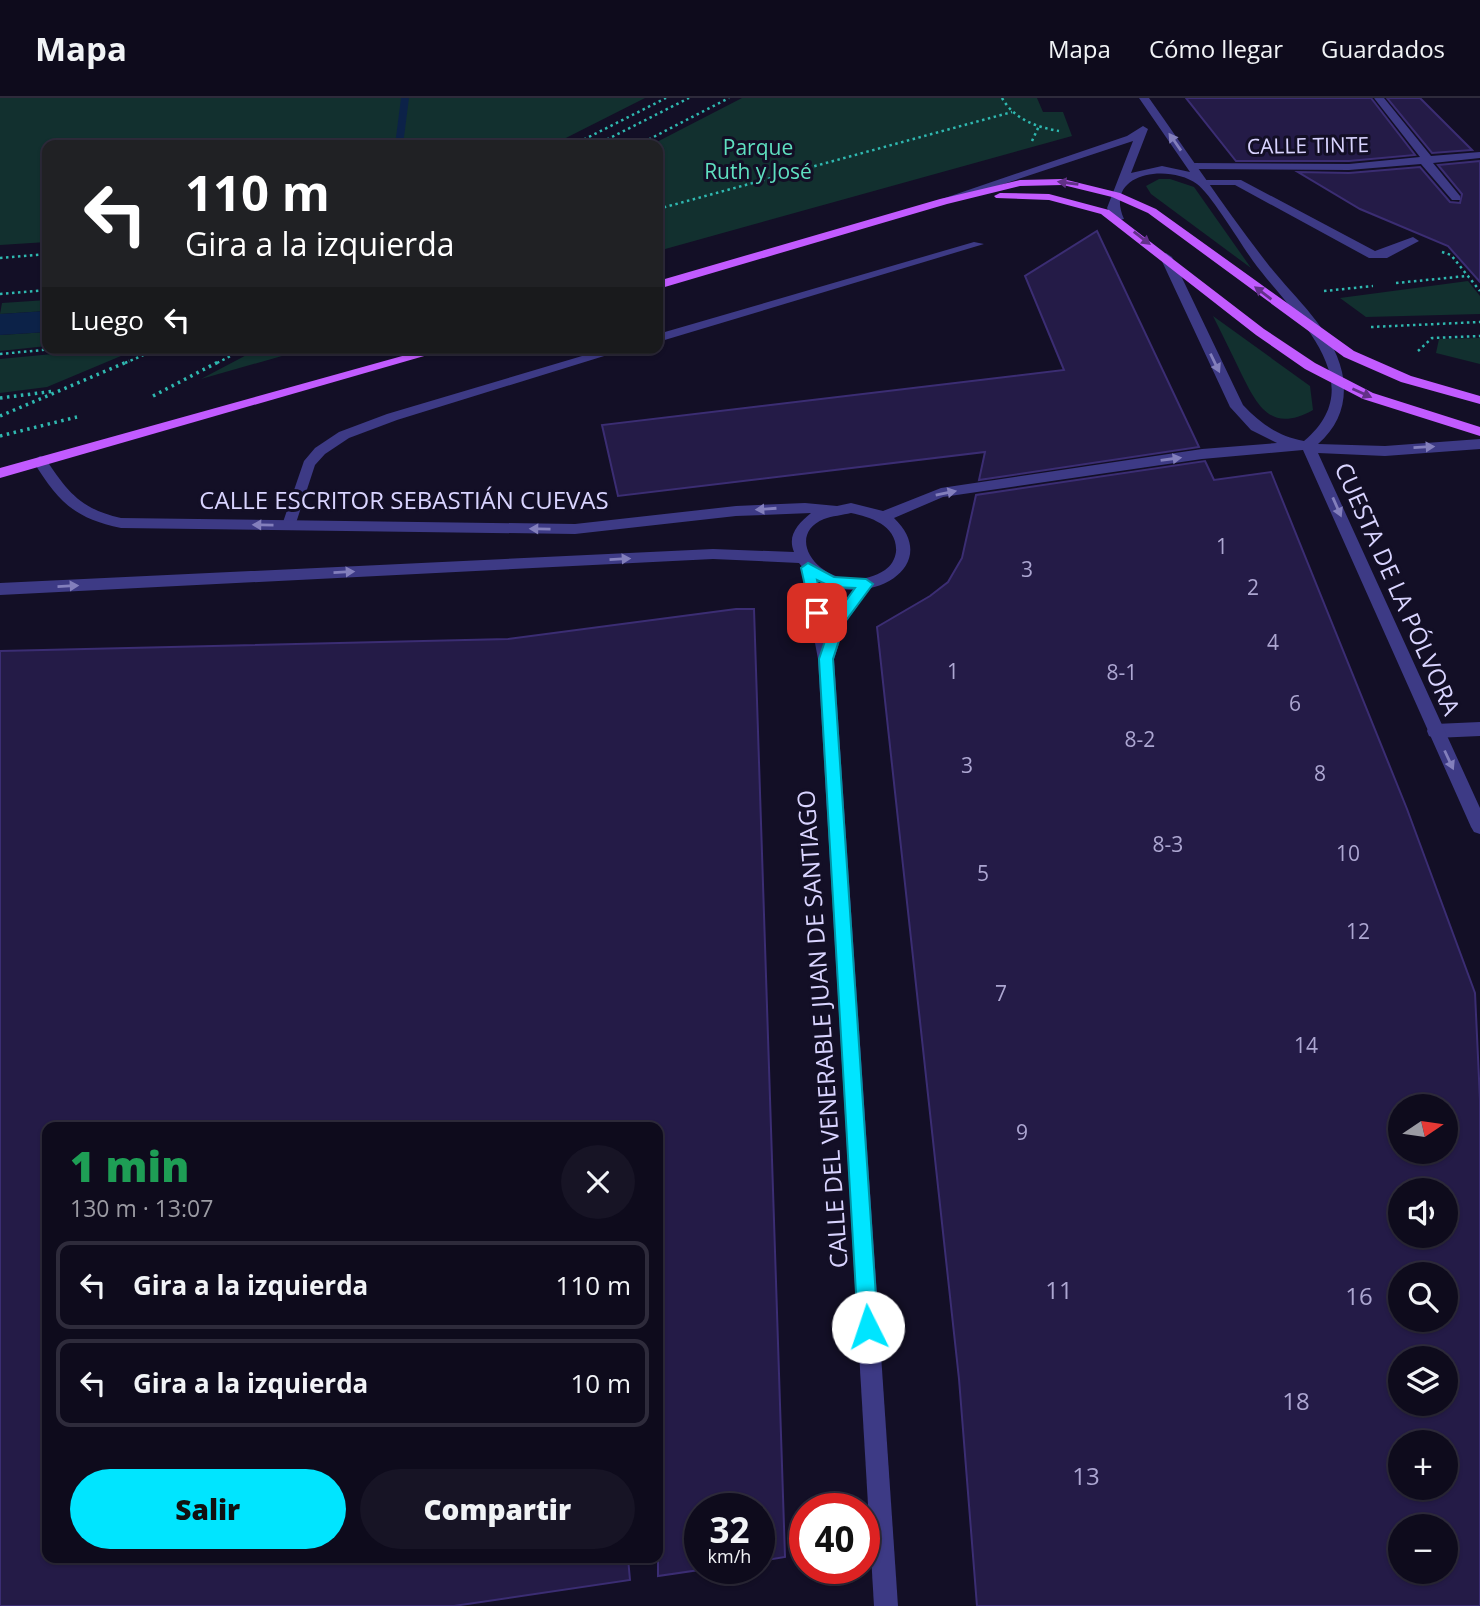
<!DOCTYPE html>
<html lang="es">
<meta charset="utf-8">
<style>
body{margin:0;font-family:"Open Sans",sans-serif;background:#171425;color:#f1f3f6;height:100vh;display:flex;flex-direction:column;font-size:26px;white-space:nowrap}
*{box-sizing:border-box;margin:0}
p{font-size:23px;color:#9b9ba3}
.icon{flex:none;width:38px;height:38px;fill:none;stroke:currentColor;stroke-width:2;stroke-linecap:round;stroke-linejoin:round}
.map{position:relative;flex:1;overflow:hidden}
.panel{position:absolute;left:42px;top:1024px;width:621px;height:441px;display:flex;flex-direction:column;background:#0e0b1c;border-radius:14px;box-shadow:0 2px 5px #0004,0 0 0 2px #2e2b3b}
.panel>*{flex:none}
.banner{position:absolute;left:42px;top:42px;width:621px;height:214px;border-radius:14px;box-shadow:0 2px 5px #0004,0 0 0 2px #2e2b3b;background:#202124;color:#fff;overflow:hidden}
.needle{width:46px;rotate:77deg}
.tools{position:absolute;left:1388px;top:996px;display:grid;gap:14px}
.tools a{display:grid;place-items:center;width:70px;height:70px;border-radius:50%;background:#0e0b1c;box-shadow:0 2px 5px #0004,0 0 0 2px #2e2b3b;font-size:35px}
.speed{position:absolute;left:684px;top:1395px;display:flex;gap:14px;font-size:35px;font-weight:700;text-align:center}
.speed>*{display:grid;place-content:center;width:91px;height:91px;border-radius:50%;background:#0e0b1c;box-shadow:0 2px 5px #0004,0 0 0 2px #2e2b3b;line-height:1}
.speed small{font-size:18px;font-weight:400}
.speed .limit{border:10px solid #d22;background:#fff;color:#111}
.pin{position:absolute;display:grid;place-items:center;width:60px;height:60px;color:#fff;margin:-30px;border-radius:14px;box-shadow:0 4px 10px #0006}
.me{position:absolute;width:77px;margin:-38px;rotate:356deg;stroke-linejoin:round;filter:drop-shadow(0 0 5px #0008)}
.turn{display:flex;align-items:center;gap:24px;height:147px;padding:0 28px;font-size:32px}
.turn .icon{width:91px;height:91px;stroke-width:2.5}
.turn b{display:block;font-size:49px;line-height:60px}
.then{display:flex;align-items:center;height:66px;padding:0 28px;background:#0003;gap:14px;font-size:26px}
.round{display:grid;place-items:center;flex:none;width:74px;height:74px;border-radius:37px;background:#171425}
.head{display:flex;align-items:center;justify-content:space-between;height:119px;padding:0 28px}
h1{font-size:42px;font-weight:800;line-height:52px;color:#1e9e55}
.action{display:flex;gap:14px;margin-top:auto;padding:14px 28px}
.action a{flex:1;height:80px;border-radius:42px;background:#00e5ff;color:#111;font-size:28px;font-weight:800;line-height:80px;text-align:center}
.action a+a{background:#171425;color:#f1f3f6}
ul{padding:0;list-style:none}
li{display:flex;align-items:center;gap:21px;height:88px;margin:0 14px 10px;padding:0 14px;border:4px solid #2e2b3b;border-radius:14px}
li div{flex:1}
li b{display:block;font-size:26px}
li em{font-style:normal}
header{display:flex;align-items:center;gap:42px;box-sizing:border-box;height:98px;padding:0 35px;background:#0e0b1c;border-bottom:2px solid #2e2b3b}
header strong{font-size:33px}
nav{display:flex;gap:38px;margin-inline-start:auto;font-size:24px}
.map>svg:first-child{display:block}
.green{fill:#12302f}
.water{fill:#0c2248}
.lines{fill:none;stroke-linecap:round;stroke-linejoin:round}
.stream{fill:#0c2248;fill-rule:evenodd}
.building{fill:#241b47;stroke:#3b2d73;stroke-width:2;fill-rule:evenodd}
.path-far1{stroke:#2fb8b0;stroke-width:2.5;stroke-dasharray:2.5 3.5;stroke-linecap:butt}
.path{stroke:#2fb8b0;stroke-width:3.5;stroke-dasharray:2.5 4.5;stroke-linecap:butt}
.service{fill:#3d3a85;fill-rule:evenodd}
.pedestrian{fill:#3d3a85;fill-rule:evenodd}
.minor{fill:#3d3a85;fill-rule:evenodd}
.tertiary{fill:#3d3a85;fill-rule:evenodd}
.primary{fill:#c25bff;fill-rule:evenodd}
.oneway{fill:#837fbc}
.oneway2{fill:#623188}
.route{fill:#00e5ff;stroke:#0095a6;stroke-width:2}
.labels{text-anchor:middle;stroke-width:6;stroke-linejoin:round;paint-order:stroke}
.far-street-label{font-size:21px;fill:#d9d4ff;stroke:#130f26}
.far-park-label{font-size:21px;fill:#5fe0c0;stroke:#130f26}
.number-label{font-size:21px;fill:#aca6d1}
.street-label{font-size:24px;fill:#d9d4ff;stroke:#130f26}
.near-number-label{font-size:24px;fill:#aca6d1}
</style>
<header>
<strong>Mapa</strong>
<nav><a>Mapa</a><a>Cómo llegar</a><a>Guardados</a></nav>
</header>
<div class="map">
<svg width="1480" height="1508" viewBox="0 0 1480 1508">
<rect width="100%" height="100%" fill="#130f26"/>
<g class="green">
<polygon points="0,0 645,0 552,47 47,47 47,144 0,147"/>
<polygon points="742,0 1037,0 1043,14 1063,14 1072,38 658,153 658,47 651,47"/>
<polygon points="1159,81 1170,81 1194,89 1251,170 1151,96 1146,88"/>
<polygon points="1468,183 1480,198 1480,216 1366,219 1340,200"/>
<polygon points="47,202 47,213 0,216 2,205"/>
<path d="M 1213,218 L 1310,288 L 1313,312 C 1270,336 1257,307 1240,273 C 1231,254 1222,236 1213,218 Z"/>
<polygon points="47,234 47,248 0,253 0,237"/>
<polygon points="1480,240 1480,266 1436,255 1439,241"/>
<polygon points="116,250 140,250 47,289 0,295 0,261"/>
<polygon points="260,250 310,250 201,281"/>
</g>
<polygon class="water" points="47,213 47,234 0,237 0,216"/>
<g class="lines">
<polygon class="stream" points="401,0 409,0 403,47 395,47"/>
</g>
<g class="building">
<polygon points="1186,0 1371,0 1415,57 1349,63 1236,63"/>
<polygon points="1387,0 1420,0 1472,52 1432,55"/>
<polygon points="1480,63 1480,184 1448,148 1360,111 1298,74 1349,75 1420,69 1450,104 1460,105 1462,96 1438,67"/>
<polygon points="1097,133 1199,349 979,382 985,354 618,398 602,327 1064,272 1025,178"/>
<path d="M 1205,363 L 1214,382 L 1271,374 L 1407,711 L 1475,895 L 1480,1002 L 1480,1508 L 977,1508 L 959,1281 L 877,529 L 930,498 L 948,484 L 962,460 L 976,397 ZM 1400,1008 L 1446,1008 L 1446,1054 L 1400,1054 ZM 1400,1092 L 1446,1092 L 1446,1138 L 1400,1138 ZM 1400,1176 L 1446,1176 L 1446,1222 L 1400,1222 ZM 1400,1260 L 1446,1260 L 1446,1306 L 1400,1306 ZM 1400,1344 L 1446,1344 L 1446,1390 L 1400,1390 ZM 1400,1428 L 1446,1428 L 1446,1474 L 1400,1474 Z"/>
<polygon points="736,511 754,511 785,1459 760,1463 760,1410 700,1410 700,1470 713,1470 658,1478 658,1029 47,1029 47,1460 628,1460 630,1482 454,1508 0,1508 0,553 508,541"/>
</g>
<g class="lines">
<g class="path-far1">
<path d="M 1002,0 C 1014,21 1036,29 1059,33"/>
<polyline points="1032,43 1039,28"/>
<polyline points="573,47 666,0"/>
<polyline points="596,47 689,0"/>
<polyline points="638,47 729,0"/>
<polyline points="658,111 1012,14"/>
<polyline points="1442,154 1451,157 1480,193"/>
<polyline points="0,160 47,156"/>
<polyline points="1396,185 1467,178"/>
<polyline points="1324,193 1373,188"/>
<polyline points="0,196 47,192"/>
<polyline points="1371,229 1480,224"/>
<polyline points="1418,253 1432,240 1480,238"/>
<polyline points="0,256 64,250"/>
<polyline points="125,265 160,250"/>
<polyline points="217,265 246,250"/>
</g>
<g class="path">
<polyline points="153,298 220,263"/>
<polyline points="0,300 55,293"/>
<polyline points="0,318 129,263"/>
<polyline points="0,338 77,319"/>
</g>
<g class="service">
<polygon points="1198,82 1241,82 1375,153 1413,139 1419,143 1387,160 1369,160 1235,87 1202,87 1196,84"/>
<polygon points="974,144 984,146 658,244 658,236"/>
<polygon points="609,250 630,250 397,322 349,340 325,356 315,367 294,431 289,432 282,427 304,363 315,350 339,334 387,316"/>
</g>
<polygon class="pedestrian" points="1374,0 1384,0 1431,58 1480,54 1480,60 1433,65 1460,98 1460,102 1452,102 1421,66 1349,72 1192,71 1187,68 1192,65 1349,66 1420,59"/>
<g class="minor">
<polygon points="808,465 815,470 828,532 834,518 861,482 871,482 873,486 846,524 834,561 826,567 818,561 801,470"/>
<polygon points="1480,624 1480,638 1435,640 1429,638 1427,633 1429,628 1435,626"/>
</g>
<g class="tertiary">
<path d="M 1139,0 L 1149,0 C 1188,55 1226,112 1267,165 C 1293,199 1332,230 1342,274 C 1348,302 1340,327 1318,346 L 1385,348 L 1480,341 L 1480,351 L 1385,358 L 1318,355 L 1480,710 L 1480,736 L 1474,734 L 1471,729 L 1303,352 L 1202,361 L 943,399 L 894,420 C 951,475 844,524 799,465 L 713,461 L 0,497 L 0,485 L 713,451 L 794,454 C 787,437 798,426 811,415 L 736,418 L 575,436 L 121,430 C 73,420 58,403 33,363 L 40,358 L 45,360 C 67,393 80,411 121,420 L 575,426 L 736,408 L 805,405 L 837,408 L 851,405 L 883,413 L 941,390 L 1202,351 L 1277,345 L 1251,332 L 1230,309 L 1160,159 L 1166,155 L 1172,159 L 1243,307 C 1261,326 1278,338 1304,343 C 1376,283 1289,213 1253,163 C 1241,146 1210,95 1197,86 C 1168,65 1103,75 1124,121 L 1114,123 L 1107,110 L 1133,43 L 949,104 L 939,102 L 1127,38 L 1143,28 L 1148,31 L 1131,75 L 1162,68 L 1190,74 ZM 851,415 C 871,419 898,428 896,454 C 895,461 891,468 885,472 C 834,505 776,441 824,421 C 832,418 843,417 851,415 Z"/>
<polygon points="826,555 834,561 898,1508 874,1508 818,561"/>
</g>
<g class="primary">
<polygon points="1063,81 1120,95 1156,111 1354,253 1411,278 1480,298 1480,306 1401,284 1344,259 1148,115 1112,99 1063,87 1020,88 947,106 658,191 658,183 940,101 1020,82"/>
<polygon points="1000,95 1049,96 1109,112 1264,231 1315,265 1373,295 1480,329 1480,338 1363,301 1305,271 1256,237 1101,116 1049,102 996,100 994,98"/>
<polygon points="431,250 452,250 0,380 0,370"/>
</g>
</g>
<defs><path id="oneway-solid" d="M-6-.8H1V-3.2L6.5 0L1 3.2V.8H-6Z" transform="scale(1.75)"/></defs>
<g class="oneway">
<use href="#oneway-solid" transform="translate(1175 44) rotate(-125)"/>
<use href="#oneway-solid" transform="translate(1215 265) rotate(64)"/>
<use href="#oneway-solid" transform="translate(1424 349) rotate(-3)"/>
<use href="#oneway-solid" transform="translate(1171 361) rotate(-8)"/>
<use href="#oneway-solid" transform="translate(946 395) rotate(-11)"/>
<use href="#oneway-solid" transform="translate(1337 409) rotate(66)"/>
<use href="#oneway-solid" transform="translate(766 411) rotate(176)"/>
<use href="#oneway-solid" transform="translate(263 427) rotate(-179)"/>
<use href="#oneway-solid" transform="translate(540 431) rotate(-179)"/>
<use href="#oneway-solid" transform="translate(620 461) rotate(-3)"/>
<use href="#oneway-solid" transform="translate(344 474) rotate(-3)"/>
<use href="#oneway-solid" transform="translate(68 488) rotate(-3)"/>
<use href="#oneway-solid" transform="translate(1449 662) rotate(65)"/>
</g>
<g class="oneway2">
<use href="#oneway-solid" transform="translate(1068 85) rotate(-172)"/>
<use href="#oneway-solid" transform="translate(1142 140) rotate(38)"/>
<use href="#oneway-solid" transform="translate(1263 195) rotate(-143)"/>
<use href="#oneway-solid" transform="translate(1362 295) rotate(24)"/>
</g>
<polygon class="route" points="808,465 834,479 866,481 873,486 845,524 833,561 878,1229 875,1236 868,1239 861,1236 858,1229 819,561 832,522 855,490 832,489 817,482 824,515 822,519 812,519 801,470"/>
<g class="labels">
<g class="far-street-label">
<text transform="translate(1308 48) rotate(-1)" y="7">CALLE TINTE</text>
</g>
<g class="far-park-label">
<text x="758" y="57">Parque<tspan x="758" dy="24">Ruth y José</tspan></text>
</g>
<g class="number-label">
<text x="1222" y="456">1</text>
<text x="1027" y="479">3</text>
<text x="1253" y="497">2</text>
<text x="1273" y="552">4</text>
<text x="953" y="581">1</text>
<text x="1122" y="582">8-1</text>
<text x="1295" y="613">6</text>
<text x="1140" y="649">8-2</text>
<text x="967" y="675">3</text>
<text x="1320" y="683">8</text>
<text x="1168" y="754">8-3</text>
<text x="1348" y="763">10</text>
<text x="983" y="783">5</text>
<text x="1358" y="841">12</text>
<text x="1001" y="903">7</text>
<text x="1306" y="955">14</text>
<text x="1022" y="1042">9</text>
</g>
<g class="street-label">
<text x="404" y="411">CALLE ESCRITOR SEBASTIÁN CUEVAS</text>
<text transform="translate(1397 491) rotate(66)" y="8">CUESTA DE LA PÓLVORA</text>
<text transform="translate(823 931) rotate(-94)" y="8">CALLE DEL VENERABLE JUAN DE SANTIAGO</text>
</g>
<g class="near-number-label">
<text x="1059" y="1201">11</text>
<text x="1359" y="1207">16</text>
<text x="1296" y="1312">18</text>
<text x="1086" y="1387">13</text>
</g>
</g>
</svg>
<div class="tools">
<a><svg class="needle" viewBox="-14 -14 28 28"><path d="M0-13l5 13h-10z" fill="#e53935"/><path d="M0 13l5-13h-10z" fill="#9b9ba3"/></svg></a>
<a><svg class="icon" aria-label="sound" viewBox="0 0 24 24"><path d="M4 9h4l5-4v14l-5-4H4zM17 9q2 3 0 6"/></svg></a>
<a><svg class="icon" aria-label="search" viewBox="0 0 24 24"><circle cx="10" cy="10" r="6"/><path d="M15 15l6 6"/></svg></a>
<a><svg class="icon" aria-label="layers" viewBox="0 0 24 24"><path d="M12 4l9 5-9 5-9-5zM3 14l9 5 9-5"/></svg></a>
<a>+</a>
<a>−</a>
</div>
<div class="speed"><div>32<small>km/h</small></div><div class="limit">40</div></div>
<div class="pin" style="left:817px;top:515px;background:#d93025"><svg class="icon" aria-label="arrive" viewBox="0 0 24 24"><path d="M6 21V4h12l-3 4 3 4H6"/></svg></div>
<svg class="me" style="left:868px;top:1229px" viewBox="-20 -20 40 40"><circle r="19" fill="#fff"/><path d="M0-13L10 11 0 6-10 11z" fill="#00e5ff"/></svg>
<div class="banner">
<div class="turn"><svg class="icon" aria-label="left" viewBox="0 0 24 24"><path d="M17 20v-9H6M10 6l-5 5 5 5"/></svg><div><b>110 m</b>Gira a la izquierda</div></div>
<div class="then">Luego<svg class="icon" aria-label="left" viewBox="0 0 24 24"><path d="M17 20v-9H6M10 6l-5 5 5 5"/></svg></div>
</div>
<section class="panel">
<div class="head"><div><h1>1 min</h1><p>130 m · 13:07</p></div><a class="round"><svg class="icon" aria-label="close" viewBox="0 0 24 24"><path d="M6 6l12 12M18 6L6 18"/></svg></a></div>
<ul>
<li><svg class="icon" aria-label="left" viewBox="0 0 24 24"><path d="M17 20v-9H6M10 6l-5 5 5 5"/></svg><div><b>Gira a la izquierda</b></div><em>110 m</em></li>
<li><svg class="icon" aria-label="left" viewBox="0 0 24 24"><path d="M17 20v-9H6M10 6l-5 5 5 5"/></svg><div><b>Gira a la izquierda</b></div><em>10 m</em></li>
</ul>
<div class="action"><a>Salir</a><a>Compartir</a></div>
</section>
</div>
